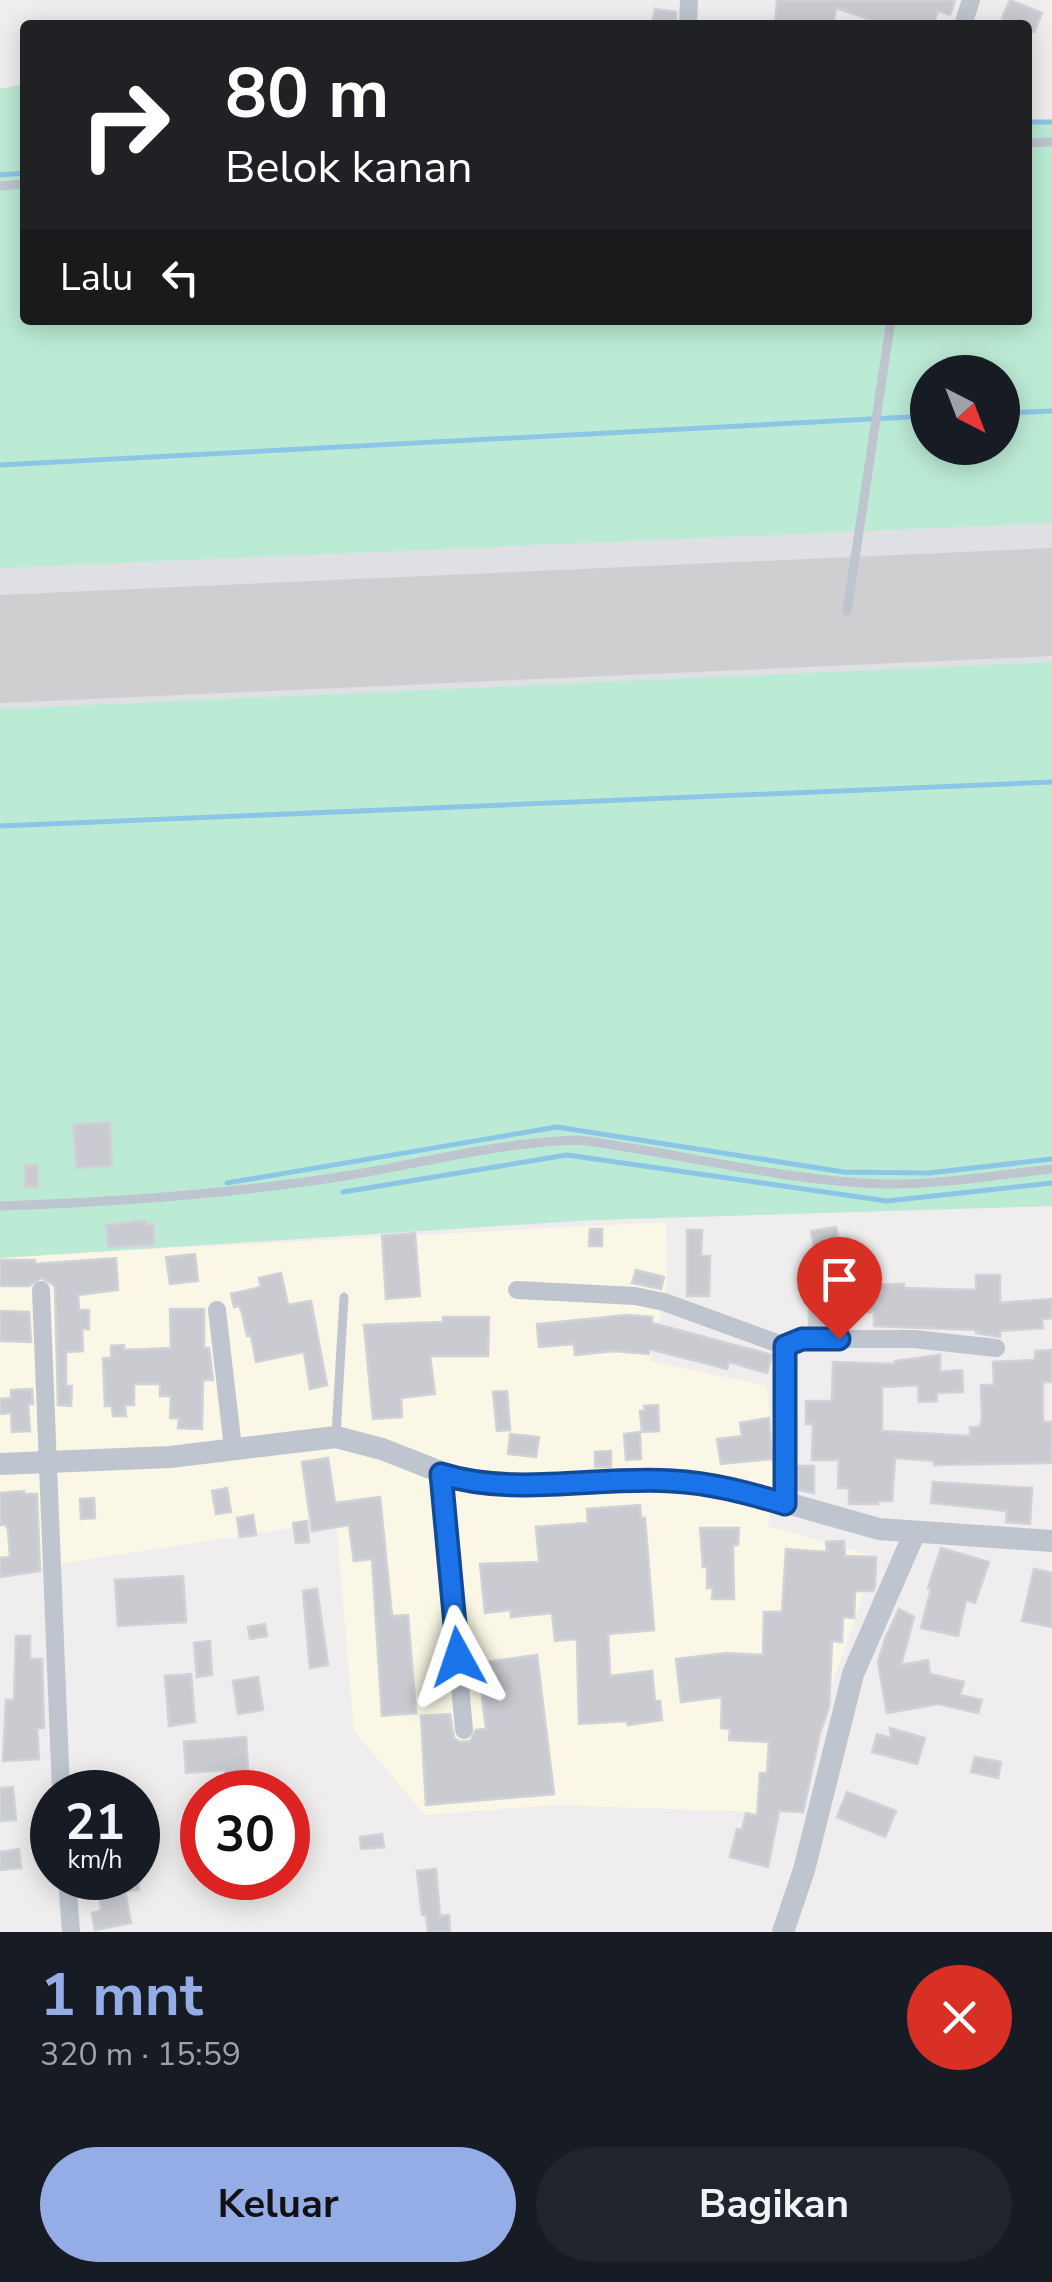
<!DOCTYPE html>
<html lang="id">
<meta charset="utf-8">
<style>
body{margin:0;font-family:"Nunito Sans",sans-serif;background:#20242c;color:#f1f3f6;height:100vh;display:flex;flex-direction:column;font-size:38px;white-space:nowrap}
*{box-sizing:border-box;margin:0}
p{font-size:32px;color:#9ea1a6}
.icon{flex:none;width:55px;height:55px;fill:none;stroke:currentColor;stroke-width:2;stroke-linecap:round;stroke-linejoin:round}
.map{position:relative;height:1932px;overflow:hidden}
.panel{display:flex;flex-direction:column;background:#171b24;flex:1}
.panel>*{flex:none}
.guide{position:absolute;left:20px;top:20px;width:1012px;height:305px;border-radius:10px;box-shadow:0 5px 25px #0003;background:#202124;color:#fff;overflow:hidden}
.needle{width:65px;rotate:138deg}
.buttons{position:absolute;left:910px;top:355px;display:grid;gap:20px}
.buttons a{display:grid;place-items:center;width:110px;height:110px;border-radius:50%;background:#171b24;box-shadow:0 5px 25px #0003;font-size:50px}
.speed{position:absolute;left:30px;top:1770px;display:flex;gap:20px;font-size:50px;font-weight:700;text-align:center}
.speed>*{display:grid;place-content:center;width:130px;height:130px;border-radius:50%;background:#171b24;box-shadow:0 5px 25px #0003;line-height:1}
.speed small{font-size:25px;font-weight:400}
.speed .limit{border:15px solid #d22;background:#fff;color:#111}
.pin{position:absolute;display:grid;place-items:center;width:85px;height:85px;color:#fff;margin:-102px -42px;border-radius:50% 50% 50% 0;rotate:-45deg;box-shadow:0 0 10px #0007}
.pin .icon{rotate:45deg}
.me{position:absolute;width:110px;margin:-55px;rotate:355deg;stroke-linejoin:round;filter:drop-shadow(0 0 8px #0008)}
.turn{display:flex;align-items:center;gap:35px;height:210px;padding:0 40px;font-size:45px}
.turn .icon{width:130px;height:130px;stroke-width:2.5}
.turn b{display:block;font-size:70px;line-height:85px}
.then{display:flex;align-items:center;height:95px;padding:0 40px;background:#0003;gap:20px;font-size:38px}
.round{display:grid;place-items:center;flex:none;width:105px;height:105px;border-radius:52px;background:#20242c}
.overview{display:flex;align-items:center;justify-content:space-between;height:170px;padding:0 40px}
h1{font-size:60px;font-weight:700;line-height:75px;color:#94ade6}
.button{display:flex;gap:20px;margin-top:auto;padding:20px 40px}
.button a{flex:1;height:115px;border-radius:60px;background:#94ade6;color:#111;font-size:40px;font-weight:700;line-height:115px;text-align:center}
.button a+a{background:#20242c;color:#f1f3f6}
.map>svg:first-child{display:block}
.commercial{fill:#faf7e6}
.airport{fill:#dfe0e4;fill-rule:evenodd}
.green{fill:#bcebd5;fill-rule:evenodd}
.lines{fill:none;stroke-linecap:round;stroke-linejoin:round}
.stream{stroke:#8cc6e6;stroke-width:5}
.runway{stroke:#cfcfd2;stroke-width:108}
.building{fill:#cacbd1;stroke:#d1d2d8;stroke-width:2.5}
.service{stroke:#bec5ce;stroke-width:9}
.minor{stroke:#bec5ce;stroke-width:18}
.tertiary{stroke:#bec5ce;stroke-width:22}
.route-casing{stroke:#114b97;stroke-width:25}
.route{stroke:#1a73e8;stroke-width:18}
</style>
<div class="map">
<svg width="1052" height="1932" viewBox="0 0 1052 1932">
<rect width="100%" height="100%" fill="#efeded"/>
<polygon class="commercial" points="666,1222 667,1282 650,1361 766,1386 778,1465 768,1526 876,1557 788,1813 555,1805 425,1815 354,1731 336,1521 0,1573 0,1257"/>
<path class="airport" d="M 25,84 L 25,320 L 1028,320 L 1028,122 L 1052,122 L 1052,1206 L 593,1220 L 0,1258 L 0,89 ZM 928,372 L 1002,372 L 1002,448 L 928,448 Z"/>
<g class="green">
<path d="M 25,84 L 25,320 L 1028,320 L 1028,122 L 1052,122 L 1052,523 L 0,568 L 0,89 ZM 928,372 L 1002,372 L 1002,448 L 928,448 Z"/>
<polygon points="1052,662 1052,1206 593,1220 0,1258 0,709"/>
</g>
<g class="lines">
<g class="stream">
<polyline points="1028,122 1052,122"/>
<polyline points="0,175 25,173"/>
<polyline points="1002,413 1052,411"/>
<polyline points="0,465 928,416"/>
<polyline points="0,826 1052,782"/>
<polyline points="227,1183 557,1127 844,1172 929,1173 1052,1159"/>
<polyline points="343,1192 567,1155 887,1201 1052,1183"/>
</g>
<polyline class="runway" points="0,649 1052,602"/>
</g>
<g class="building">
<polygon points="777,0 955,0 950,15 938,11 933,25 886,25 836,8 833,25 775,25"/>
<polygon points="1010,0 1042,13 1034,32 1028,29 1028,25 1018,25 1002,18"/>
<polygon points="655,9 676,12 676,25 652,25"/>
<polygon points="110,1122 112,1166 76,1168 73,1124"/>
<rect x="25" y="1165" width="13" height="22"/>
<polygon points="146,1220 146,1224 154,1224 154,1245 108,1247 106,1225"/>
<polygon points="836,1227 841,1254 816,1258 811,1231"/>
<polygon points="590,1229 602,1229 602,1246 589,1246"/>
<polygon points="687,1230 702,1230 701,1256 710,1256 709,1296 687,1296"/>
<polygon points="415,1233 420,1296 386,1299 382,1236"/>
<polygon points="195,1254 198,1281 170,1284 166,1257"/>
<polygon points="116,1258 118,1290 78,1295 79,1310 89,1310 89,1329 82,1329 83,1351 66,1352 66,1386 72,1386 71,1406 58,1405 55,1286 41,1278 29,1286 0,1286 0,1260 35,1260 35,1264"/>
<polygon points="636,1270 664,1277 661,1289 632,1283"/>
<polygon points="281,1273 288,1305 311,1301 327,1385 310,1389 304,1352 256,1362 251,1335 247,1336 242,1313 239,1306 234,1307 231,1294 261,1287 259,1278"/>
<polygon points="976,1275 1000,1275 1000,1303 1051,1299 1052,1318 1042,1319 1043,1328 1000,1331 1000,1337 976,1333 976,1330 874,1326 874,1312 846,1312 846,1326 809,1326 809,1310 816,1310 815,1277 851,1276 851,1285 904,1284 904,1288 976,1290"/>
<polygon points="170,1309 204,1309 204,1348 209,1348 213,1380 203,1380 202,1429 178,1428 179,1418 170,1418 171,1396 160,1396 160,1384 134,1384 134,1405 125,1405 126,1416 113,1416 112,1406 105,1406 103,1358 111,1358 111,1346 124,1345 124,1350 171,1348"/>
<polygon points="0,1311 29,1312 31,1342 0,1341"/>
<polygon points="627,1315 652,1317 652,1323 772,1355 767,1373 729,1362 727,1369 649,1349 649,1354 613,1351 575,1355 574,1344 539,1347 537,1324"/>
<polygon points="443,1317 489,1317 488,1356 430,1356 435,1394 401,1398 402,1417 373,1419 364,1325 443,1322"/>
<polygon points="1052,1350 1052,1382 1043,1382 1043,1422 1052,1422 1051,1463 934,1465 934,1461 895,1458 892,1501 878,1501 878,1504 849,1504 849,1488 838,1488 839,1460 812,1460 813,1424 806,1424 806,1401 832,1401 833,1362 895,1364 895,1361 940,1355 940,1372 962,1370 963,1392 937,1393 937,1401 919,1402 918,1385 882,1387 882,1431 970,1436 970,1427 979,1427 982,1421 981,1385 994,1385 993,1362 1035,1360 1035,1351"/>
<polygon points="32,1389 33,1404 28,1404 30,1431 12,1432 11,1413 0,1414 0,1399 11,1398 11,1390"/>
<polygon points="507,1391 510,1430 497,1431 493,1392"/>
<polygon points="658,1405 659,1431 642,1432 640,1411 645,1411 644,1406"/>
<polygon points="769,1418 772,1459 721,1464 717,1439 742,1436 740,1423"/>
<polygon points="640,1432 641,1459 626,1460 624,1434"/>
<polygon points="510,1434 539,1437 536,1457 508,1454"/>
<polygon points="611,1451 611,1467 595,1467 595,1452"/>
<polygon points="328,1458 335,1503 380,1497 392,1616 408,1615 416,1713 382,1716 372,1559 354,1561 349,1525 312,1531 302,1462"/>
<polygon points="798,1466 814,1466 814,1493 798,1490"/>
<polygon points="933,1482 1032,1488 1030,1524 1006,1522 1007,1511 931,1503"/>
<polygon points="227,1488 231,1512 216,1514 212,1491"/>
<polygon points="24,1491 24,1494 37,1494 40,1571 0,1577 0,1558 10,1557 8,1530 6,1525 0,1525 0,1493"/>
<polygon points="94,1498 95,1518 81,1519 80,1499"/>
<polygon points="640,1505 641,1518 645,1518 654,1630 608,1634 610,1676 652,1671 655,1701 660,1701 662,1720 628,1725 627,1721 579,1724 577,1639 555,1641 552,1613 511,1617 511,1610 485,1613 480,1564 539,1562 536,1527 588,1523 587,1509"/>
<polygon points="253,1515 256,1535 240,1537 237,1518"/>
<polygon points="307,1521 309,1542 296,1543 293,1523"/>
<polygon points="700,1528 739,1528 738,1545 733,1545 734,1599 712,1599 713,1588 707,1588 707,1567 703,1567"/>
<polygon points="844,1541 845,1556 876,1557 875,1586 873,1591 855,1591 854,1618 843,1617 842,1642 832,1641 829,1707 820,1733 803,1812 779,1811 768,1867 730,1857 737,1829 742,1830 746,1813 757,1816 760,1773 767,1773 769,1742 729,1740 730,1729 721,1728 722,1697 681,1702 676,1659 726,1653 763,1655 764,1612 782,1612 786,1549 827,1552 826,1542"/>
<polygon points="941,1548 989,1562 975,1603 966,1600 958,1636 921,1628 931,1589 928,1588"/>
<polygon points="1034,1569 1052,1573 1052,1627 1022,1621"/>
<polygon points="183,1576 186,1622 118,1626 115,1580"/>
<polygon points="317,1589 328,1665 310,1668 303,1591"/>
<polygon points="899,1609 914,1617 901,1665 928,1660 930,1674 964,1682 960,1695 982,1700 978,1713 938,1704 887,1713 878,1662 885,1639"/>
<polygon points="265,1624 267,1636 250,1639 248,1627"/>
<polygon points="16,1636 30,1636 30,1659 42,1659 44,1728 37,1728 39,1759 3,1761 6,1700 14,1700"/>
<polygon points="210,1641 212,1675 197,1677 194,1643"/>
<polygon points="537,1655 554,1794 426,1805 421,1716 450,1714 454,1738 460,1742 470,1741 476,1730 486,1729 478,1663"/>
<polygon points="191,1674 195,1722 169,1726 165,1676"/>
<polygon points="258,1677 263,1710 238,1714 233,1681"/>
<polygon points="890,1728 925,1738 917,1764 872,1752 877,1734 891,1738"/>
<polygon points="246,1737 249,1786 227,1789 225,1770 186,1773 184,1742"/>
<polygon points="975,1757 1001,1762 998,1778 971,1772"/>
<polygon points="13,1787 16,1820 0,1821 0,1788"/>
<polygon points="847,1792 896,1811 885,1837 837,1817"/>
<polygon points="382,1834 384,1847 361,1849 360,1837"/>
<polygon points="19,1849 21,1868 0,1870 0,1852"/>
<polygon points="436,1869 440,1916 449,1915 450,1932 428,1932 426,1915 422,1915 417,1871"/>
<polygon points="97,1878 138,1878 139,1890 125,1891 131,1923 95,1930 92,1913 101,1911"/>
</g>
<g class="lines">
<g class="service">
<polyline points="1028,143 1052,142"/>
<polyline points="0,186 25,184"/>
<polyline points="847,611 891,320"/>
<path d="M 0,1206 C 118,1202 235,1194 351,1175 C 427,1162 502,1142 579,1140 C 679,1153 783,1181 883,1184 C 940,1185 996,1175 1052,1169"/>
<polyline points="336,1434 344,1297"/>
</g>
<g class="minor">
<polyline points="688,25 689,0"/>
<polyline points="963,25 971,0"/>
<polyline points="41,1290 61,1792"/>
<polyline points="517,1290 635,1296 664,1302 785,1346 802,1339 914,1339 996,1348"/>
<polyline points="217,1310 233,1448"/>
<polyline points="785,1346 785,1504"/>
<polyline points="441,1473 464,1730"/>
<polyline points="67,1878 71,1932"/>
</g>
<g class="tertiary">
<polyline points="0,1464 170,1457 336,1437 382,1449 461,1480 524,1484 673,1480 734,1488 879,1529 1052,1541"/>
<polyline points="783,1932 804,1870 853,1674 915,1532"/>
</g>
</g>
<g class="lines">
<defs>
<path id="route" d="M 458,1657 L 441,1474 C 515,1497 596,1476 672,1481 C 711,1483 748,1493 785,1504 L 785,1346 L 802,1339 L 839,1339"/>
</defs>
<use href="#route" class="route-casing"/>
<use href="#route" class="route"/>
</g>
</svg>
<div class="buttons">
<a><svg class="needle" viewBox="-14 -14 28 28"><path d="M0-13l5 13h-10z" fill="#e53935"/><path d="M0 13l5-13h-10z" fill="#9ea1a6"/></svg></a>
</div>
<div class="speed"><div>21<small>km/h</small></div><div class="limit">30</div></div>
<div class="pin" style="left:839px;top:1339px;background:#d93025"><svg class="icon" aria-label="arrive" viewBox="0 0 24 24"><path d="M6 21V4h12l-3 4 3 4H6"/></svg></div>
<svg class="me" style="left:458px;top:1657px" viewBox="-20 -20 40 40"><path d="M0-17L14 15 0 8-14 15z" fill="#1a73e8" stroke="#fff" stroke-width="4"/></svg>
<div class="guide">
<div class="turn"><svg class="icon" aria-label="right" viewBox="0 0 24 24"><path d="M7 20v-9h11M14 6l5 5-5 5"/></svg><div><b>80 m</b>Belok kanan</div></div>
<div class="then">Lalu<svg class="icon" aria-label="left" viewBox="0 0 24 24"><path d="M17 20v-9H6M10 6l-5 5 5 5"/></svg></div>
</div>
</div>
<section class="panel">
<div class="overview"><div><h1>1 mnt</h1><p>320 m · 15:59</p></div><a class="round" style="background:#d93025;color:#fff"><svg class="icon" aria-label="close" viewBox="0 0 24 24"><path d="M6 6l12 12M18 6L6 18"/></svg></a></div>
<div class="button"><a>Keluar</a><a>Bagikan</a></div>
</section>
